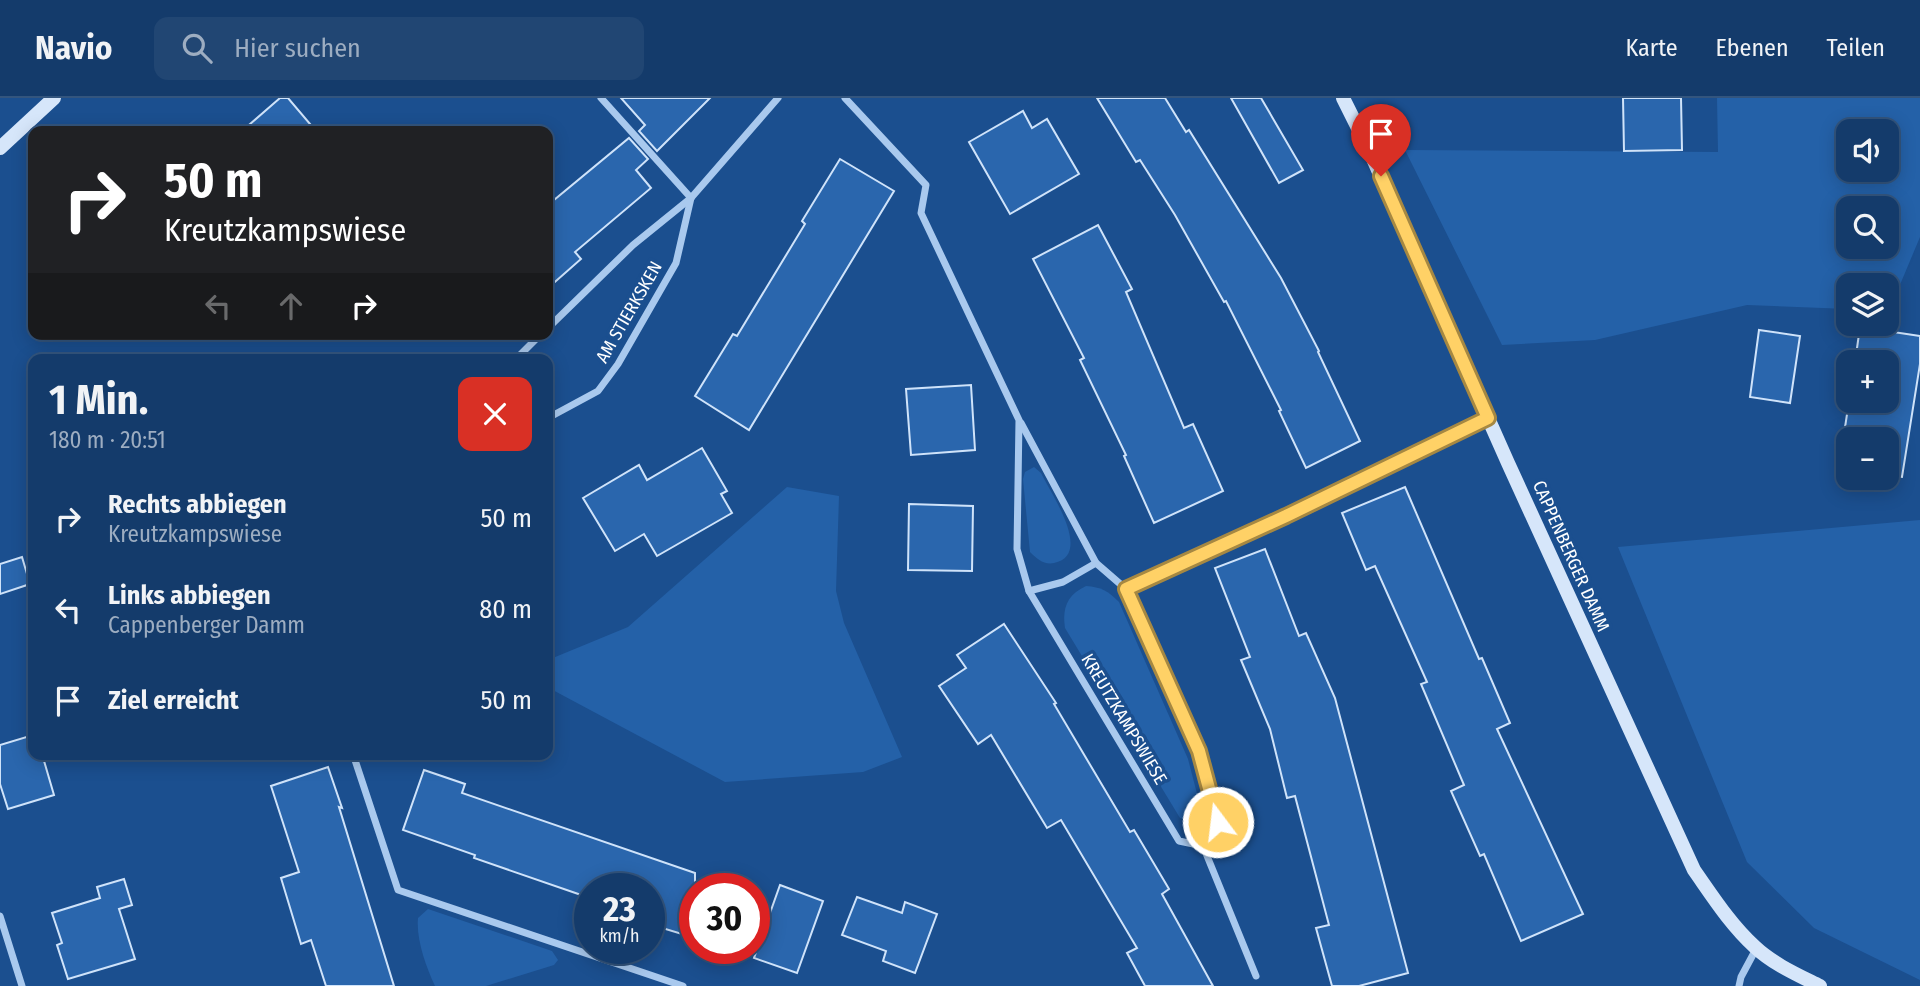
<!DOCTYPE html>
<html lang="de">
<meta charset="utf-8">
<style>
body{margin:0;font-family:"Fira Sans Condensed",sans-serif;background:#214673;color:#f1f3f6;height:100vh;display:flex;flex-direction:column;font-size:26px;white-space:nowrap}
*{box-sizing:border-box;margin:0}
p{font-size:23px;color:#9dadc1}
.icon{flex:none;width:38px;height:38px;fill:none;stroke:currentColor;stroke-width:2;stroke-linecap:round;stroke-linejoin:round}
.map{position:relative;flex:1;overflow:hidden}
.panel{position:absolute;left:28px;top:256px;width:525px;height:406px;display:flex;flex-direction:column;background:#143b6b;border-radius:14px;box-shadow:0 4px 18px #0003,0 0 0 2px #33557e}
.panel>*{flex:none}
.guide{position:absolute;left:28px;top:28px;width:525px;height:214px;border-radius:14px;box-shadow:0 4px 18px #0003,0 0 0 2px #33557e;background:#202124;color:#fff;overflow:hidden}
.controls{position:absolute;left:1836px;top:21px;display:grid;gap:14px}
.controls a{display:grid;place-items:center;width:63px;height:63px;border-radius:14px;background:#143b6b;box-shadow:0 4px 18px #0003,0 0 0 2px #33557e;font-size:35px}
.speed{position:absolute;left:574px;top:775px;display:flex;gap:14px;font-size:35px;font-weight:700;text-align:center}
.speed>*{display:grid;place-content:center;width:91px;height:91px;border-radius:50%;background:#143b6b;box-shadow:0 4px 18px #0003,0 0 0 2px #33557e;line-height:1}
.speed small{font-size:18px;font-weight:400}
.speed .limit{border:10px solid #d22;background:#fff;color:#111}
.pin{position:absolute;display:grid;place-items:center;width:60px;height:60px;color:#fff;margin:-72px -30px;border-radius:50% 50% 50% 0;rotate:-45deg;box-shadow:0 0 7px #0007}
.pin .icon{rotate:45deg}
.me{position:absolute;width:77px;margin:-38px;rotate:345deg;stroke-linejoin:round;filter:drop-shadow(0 0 5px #0008)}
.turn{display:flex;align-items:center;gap:24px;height:147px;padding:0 21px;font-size:32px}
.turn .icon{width:91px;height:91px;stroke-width:2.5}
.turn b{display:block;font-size:49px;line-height:60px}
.lanes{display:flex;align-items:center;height:66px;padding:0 21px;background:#0003;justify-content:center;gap:35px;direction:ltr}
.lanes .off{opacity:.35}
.round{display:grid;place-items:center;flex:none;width:74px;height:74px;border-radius:14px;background:#214673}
.headline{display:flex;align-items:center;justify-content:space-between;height:119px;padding:0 21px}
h1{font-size:42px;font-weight:700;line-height:52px}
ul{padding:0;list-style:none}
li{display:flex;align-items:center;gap:21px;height:91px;padding:0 21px}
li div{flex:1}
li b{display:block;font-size:26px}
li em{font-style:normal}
header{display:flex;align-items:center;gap:42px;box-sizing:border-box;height:98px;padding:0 35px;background:#143b6b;border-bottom:2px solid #33557e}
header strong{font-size:33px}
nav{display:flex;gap:38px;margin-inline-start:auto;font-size:24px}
.search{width:490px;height:63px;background:#214673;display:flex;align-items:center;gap:18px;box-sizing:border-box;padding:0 24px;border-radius:14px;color:#9dadc1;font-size:26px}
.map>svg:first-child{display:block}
.green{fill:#2461a8;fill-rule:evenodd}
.building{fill:#2a66ad;stroke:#cfe3fa;stroke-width:2}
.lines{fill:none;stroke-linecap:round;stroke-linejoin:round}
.minor{stroke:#a9c9ee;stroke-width:7}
.secondary{stroke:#d6e6fa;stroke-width:14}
.route-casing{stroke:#a68842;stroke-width:18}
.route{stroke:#ffd166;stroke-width:12}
.labels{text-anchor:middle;stroke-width:7;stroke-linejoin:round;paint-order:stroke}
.street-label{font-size:18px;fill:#fff;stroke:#1b4f8f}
</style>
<header>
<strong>Navio</strong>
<div class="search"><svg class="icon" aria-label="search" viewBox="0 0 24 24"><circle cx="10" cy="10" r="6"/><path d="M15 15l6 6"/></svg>Hier suchen</div>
<nav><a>Karte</a><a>Ebenen</a><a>Teilen</a></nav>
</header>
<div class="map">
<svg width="1920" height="888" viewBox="0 0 1920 888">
<rect width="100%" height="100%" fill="#1b4f8f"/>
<g class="green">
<path d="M 1717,0 L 1920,0 L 1920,139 L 1889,213 L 1887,213 L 1886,187 L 1848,187 L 1848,211 L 1747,207 L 1595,242 L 1502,247 L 1405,52 L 1718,54 ZM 1848,33 L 1886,33 L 1886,72 L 1848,72 ZM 1848,110 L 1886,110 L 1886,149 L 1848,149 Z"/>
<path d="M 1034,369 L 1041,375 C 1050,394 1094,457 1054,465 C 1044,467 1037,461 1030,454 L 1023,381 L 1025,374 Z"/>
<polygon points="787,389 839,398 836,493 844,525 902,659 863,674 725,684 549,590 548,562 628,529"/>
<polygon points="1920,422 1920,882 1814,830 1747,764 1618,449"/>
<path d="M 1086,488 C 1101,489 1108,493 1119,504 L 1188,661 L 1201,711 C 1197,722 1190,724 1180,720 L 1065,530 C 1062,510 1067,497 1086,488 Z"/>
<path d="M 428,811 L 552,853 L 558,862 L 554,867 L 486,888 L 435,888 C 426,869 416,841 418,820 Z"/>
</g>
<g class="building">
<polygon points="280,0 288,0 316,33 242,33"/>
<polygon points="621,0 710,0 657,53 639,33 645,27"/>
<polygon points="1097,0 1165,0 1186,34 1189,32 1281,180 1319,253 1318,254 1360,343 1306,370 1279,313 1281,312 1226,203 1224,204 1175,117 1140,62 1136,64"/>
<polygon points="1231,0 1261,0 1303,72 1279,85"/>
<polygon points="1623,0 1681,0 1682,52 1624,53"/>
<polygon points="1023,13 1032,30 1047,21 1079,76 1010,116 969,44"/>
<polygon points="629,40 648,61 636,72 651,90 575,154 581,161 548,190 548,107"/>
<polygon points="840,61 894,93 749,332 695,298 733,236 737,238 805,126 802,123"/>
<polygon points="1098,127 1132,191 1126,194 1184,330 1193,326 1223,393 1154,425 1124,358 1126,357 1080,262 1084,260 1033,161"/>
<polygon points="1860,229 1920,238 1920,266 1902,379 1886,377 1886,341 1848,341 1848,371 1839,369 1849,303 1886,303 1886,264 1855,264"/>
<polygon points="1759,232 1800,238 1790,305 1750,299"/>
<polygon points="971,287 975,352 911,357 906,291"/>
<polygon points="702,350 727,393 721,396 732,415 657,458 644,436 615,453 583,400 639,367 647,382"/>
<polygon points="1405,389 1479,561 1482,560 1510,625 1497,631 1583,816 1521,843 1484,756 1480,758 1451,693 1464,687 1421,586 1427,584 1375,468 1366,472 1342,415"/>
<polygon points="909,406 973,408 972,473 908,472"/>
<polygon points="1265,451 1299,538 1306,535 1335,600 1408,875 1359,888 1332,888 1316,830 1329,827 1295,698 1287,700 1270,631 1241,562 1250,559 1215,470"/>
<polygon points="22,459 30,486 0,496 0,466"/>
<polygon points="1004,526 1056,605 1054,606 1130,734 1134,732 1169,791 1162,796 1213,888 1145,888 1127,855 1137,850 1061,722 1047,730 991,637 978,646 939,588 966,570 957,557"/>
<polygon points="33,637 33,656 42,656 54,697 8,711 0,686 0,647"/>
<polygon points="328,669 342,710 339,709 394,888 326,888 311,842 301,846 281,780 299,774 271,688"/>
<polygon points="424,672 465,686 462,695 695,775 695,840 649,826 649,791 590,791 590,800 474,760 475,757 403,732"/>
<polygon points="124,781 132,807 119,811 135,861 68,881 57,847 62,845 52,815 100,800 97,789"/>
<polygon points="780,787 823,803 797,875 754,860"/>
<polygon points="857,799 902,815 905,804 937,816 915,875 883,863 886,853 842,837"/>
</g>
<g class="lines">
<g class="minor">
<polyline points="601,0 691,100"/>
<polyline points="845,0 926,87 921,115 1019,322 1017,451 1029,493 1179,743 1203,748"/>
<polyline points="548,230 633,147 691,100 778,0"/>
<polyline points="516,261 541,236"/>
<polyline points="548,320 598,293 618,266 676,165 691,100"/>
<polyline points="1021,325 1096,465 1126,491"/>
<polyline points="1029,493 1063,484 1096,465"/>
<polyline points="353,656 398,792 683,888"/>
<polyline points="0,818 22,888"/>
<polyline points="1256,878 1203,748 1218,725 1199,653 1126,491 1286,418 1488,320"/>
<polyline points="1739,888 1741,879 1756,851"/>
</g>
<g class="secondary">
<path d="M 1343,0 L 1370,54 L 1508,365 L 1694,772 C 1713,799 1730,826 1755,849 C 1773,866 1798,877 1820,888"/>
<polyline points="0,50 54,0"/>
</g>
</g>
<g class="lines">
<defs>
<polyline id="route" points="1218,724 1199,653 1126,491 1286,418 1488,320 1381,78"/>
</defs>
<use href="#route" class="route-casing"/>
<use href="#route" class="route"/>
</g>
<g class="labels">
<g class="street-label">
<text transform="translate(629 214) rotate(-60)" y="6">AM STIERKSKEN</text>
<text transform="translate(1571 458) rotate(66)" y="6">CAPPENBERGER DAMM</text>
<text transform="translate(1124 621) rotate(59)" y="6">KREUTZKAMPSWIESE</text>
</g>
</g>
</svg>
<div class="controls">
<a><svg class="icon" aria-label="sound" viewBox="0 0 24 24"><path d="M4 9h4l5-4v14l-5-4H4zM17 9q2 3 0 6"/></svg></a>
<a><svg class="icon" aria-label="search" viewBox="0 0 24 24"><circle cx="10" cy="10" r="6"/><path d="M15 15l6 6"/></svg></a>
<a><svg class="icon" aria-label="layers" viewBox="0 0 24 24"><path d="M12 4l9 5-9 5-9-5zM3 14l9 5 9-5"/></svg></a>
<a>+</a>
<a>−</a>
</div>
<div class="speed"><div>23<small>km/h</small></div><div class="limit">30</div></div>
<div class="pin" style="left:1381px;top:78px;background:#d93025"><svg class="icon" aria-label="arrive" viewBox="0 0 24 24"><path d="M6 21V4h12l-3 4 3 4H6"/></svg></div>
<svg class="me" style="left:1218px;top:724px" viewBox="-20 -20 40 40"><circle r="17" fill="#ffd166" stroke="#fff" stroke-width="3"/><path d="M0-11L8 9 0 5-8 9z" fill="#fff"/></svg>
<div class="guide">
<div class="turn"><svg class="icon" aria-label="right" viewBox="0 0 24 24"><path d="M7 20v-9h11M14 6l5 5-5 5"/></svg><div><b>50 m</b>Kreutzkampswiese</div></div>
<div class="lanes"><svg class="icon off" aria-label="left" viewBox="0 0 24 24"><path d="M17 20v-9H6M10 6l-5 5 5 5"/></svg><svg class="icon off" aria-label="ahead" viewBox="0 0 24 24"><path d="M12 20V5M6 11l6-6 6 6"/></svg><svg class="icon" aria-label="right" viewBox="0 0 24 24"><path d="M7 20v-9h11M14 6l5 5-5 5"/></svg></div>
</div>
<section class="panel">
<div class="headline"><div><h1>1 Min.</h1><p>180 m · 20:51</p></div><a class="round" style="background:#d93025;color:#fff"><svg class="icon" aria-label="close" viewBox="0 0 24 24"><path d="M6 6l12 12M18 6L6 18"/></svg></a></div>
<ul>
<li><svg class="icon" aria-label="right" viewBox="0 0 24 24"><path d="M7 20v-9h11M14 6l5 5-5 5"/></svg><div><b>Rechts abbiegen</b><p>Kreutzkampswiese</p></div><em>50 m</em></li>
<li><svg class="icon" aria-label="left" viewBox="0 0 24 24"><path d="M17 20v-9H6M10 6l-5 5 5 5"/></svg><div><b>Links abbiegen</b><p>Cappenberger Damm</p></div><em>80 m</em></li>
<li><svg class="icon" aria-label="arrive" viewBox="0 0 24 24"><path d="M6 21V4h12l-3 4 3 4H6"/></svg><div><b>Ziel erreicht</b></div><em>50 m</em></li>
</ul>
</section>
</div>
